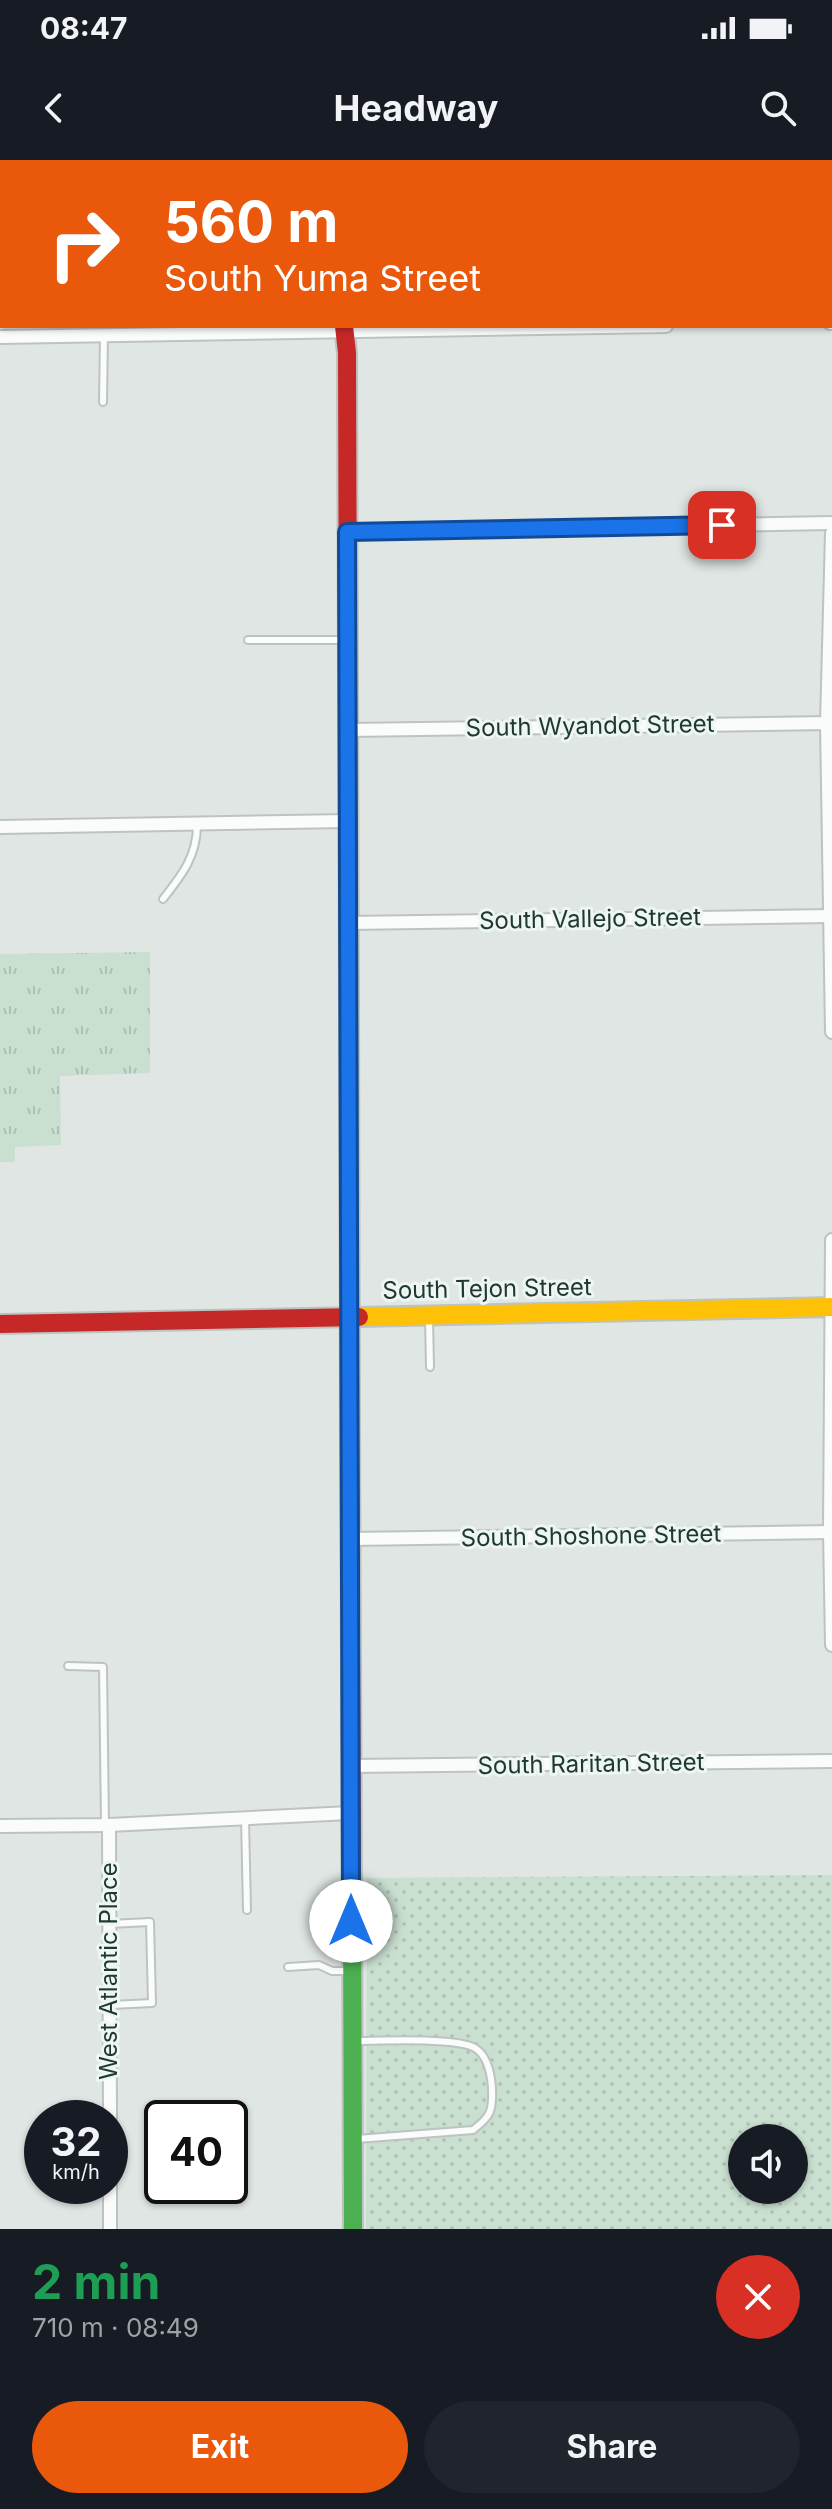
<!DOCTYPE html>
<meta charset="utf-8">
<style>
body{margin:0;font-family:Inter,sans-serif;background:#20242c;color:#f1f3f6;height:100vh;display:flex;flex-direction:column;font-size:30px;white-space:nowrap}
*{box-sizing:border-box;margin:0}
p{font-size:26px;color:#9ea1a6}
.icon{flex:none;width:44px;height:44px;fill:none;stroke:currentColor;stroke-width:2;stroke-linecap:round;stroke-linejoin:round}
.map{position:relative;height:2069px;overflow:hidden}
.details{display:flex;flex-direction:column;background:#171b24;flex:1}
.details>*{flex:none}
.banner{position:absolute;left:0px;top:0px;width:832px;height:168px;box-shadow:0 2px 6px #0004;background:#ea580c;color:#fff;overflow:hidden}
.buttons{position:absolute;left:728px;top:1964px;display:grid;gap:16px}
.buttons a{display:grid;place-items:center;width:80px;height:80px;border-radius:50%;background:#171b24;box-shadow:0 2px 6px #0004;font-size:40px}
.speed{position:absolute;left:24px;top:1940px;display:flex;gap:16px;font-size:40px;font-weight:700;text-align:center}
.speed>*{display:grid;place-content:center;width:104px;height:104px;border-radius:50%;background:#171b24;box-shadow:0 2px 6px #0004;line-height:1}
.speed small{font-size:20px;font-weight:400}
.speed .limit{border:4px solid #111;border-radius:12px;background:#fff;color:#111}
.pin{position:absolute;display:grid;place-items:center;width:68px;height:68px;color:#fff;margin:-34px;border-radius:16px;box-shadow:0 4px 12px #0006}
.me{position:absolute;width:88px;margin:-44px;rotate:0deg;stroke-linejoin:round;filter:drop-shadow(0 0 6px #0008)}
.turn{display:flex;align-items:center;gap:28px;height:168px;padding:0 32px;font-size:36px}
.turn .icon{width:104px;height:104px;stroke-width:2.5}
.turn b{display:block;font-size:56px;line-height:68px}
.round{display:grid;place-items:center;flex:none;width:84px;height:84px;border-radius:42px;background:#20242c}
.head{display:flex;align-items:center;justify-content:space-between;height:136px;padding:0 32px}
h1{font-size:48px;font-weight:700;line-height:60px;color:#1e9e55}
.cta{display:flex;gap:16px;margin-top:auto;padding:16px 32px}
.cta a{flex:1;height:92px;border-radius:48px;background:#ea580c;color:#fff;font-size:32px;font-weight:700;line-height:92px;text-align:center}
.cta a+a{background:#20242c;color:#f1f3f6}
.status{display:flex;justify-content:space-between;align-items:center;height:56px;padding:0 40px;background:#171b24;direction:ltr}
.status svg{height:22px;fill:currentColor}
header{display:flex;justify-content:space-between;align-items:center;height:104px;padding:0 32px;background:#171b24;font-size:36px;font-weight:700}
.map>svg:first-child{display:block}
.grass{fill:url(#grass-dots);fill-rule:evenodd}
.park{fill:url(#park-tufts)}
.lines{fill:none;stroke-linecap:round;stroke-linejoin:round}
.lane-casing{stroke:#bdc3c0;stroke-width:10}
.street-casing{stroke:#bdc3c0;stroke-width:16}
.fast-casing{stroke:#bcc4c1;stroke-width:22}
.slow-casing{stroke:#bcc4c1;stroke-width:22}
.jam-casing{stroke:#bcc4c1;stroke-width:22}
.lane{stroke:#fafbfb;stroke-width:6}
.street{stroke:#fafbfb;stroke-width:12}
.fast{stroke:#4caf50;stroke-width:18}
.slow{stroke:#ffc107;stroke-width:18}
.jam{stroke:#c62828;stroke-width:18}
.route-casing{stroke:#114b97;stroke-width:20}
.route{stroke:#1a73e8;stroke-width:14}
.labels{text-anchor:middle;stroke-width:6;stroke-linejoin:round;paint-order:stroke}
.street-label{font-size:24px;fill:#1f3832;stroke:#edf6f2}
</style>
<div class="status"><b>08:47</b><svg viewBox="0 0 49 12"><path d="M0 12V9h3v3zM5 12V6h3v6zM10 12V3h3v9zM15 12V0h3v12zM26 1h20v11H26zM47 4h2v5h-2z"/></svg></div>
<header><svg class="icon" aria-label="back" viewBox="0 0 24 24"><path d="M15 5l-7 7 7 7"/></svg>Headway<svg class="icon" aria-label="search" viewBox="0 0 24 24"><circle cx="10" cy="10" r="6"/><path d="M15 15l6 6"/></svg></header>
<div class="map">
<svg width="832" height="2069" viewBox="0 0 832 2069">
<defs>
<pattern id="grass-dots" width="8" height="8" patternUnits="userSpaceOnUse" patternTransform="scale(2)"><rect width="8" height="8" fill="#c9dfd0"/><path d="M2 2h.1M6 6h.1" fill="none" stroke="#acc0b3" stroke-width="1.8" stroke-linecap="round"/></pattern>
<pattern id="park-tufts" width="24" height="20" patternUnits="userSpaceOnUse" patternTransform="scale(2)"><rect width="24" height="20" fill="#c9dfd0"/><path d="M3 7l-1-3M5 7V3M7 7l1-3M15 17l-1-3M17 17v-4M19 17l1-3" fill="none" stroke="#acc0b3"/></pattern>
</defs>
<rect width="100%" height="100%" fill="#e0e6e3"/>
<path class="grass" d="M 832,1715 L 832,2069 L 366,2069 L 367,1718 ZM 742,1978 L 794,1978 L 794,2030 L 742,2030 Z"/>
<polygon class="park" points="150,792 150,913 60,916 61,985 15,987 15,1002 0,1002 0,794"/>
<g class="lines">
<defs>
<g id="lane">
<polyline points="103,242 104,175"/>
<polyline points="248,480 345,480"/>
<path d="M 163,739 C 182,715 197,696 197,665"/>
<polyline points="429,1159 430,1207"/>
<polyline points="68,1506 103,1507 105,1665"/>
<polyline points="245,1658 247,1750"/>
<polyline points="109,1764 150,1762 152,1843 110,1845"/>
<polyline points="288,1807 319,1805 332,1811 351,1811"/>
<path d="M 355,1881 C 380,1881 456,1877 475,1888 C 488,1896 491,1914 492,1928 C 493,1951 491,1956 473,1970 L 357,1979"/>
</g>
<g id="street">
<polyline points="830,0 832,49"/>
<polyline points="830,163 832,163"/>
<polyline points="0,177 666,166"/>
<polyline points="347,372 832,363"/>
<polyline points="832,373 827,563 832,872"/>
<polyline points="349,570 832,563"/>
<polyline points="0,667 348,661"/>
<polyline points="348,763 832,756"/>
<polyline points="832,1080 830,1372 832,1485"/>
<polyline points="350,1379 832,1372"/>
<polyline points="351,1606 832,1601"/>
<polyline points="109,1665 110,1958"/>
<polyline points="0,1666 109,1665 350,1653"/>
<polyline points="110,1973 110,2069"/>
</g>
<g id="fast">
<polyline points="349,848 350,1270"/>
<polyline points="352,1714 353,2069"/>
</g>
<g id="slow">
<polyline points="337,0 337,2"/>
<polyline points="359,1157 832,1147"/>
</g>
<g id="jam">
<polyline points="344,166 347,193 349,848"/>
<polyline points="0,1164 359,1157"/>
<polyline points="350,1270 352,1714"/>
</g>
</defs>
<use href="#lane" class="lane-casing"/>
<use href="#street" class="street-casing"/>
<use href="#fast" class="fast-casing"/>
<use href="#slow" class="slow-casing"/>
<use href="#jam" class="jam-casing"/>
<use href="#lane" class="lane"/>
<use href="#street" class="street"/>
<use href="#fast" class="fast"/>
<use href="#slow" class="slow"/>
<use href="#jam" class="jam"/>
</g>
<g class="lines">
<defs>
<polyline id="route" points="351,1761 347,372 722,365"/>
</defs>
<use href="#route" class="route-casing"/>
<use href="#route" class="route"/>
</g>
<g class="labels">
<g class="street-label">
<text transform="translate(590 566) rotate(-1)" y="8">South Wyandot Street</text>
<text transform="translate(590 759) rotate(-1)" y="8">South Vallejo Street</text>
<text transform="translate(487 1129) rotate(-1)" y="8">South Tejon Street</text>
<text transform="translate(591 1376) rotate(-1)" y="8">South Shoshone Street</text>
<text transform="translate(591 1604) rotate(-1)" y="8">South Raritan Street</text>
<text transform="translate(109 1811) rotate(-90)" y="8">West Atlantic Place</text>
</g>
</g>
</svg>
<div class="buttons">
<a><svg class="icon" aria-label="sound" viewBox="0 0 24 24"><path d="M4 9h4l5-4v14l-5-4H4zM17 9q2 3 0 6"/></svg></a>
</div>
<div class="speed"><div>32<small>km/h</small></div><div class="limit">40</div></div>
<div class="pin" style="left:722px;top:365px;background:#d93025"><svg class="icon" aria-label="arrive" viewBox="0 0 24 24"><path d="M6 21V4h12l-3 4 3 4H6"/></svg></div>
<svg class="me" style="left:351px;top:1761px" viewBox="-20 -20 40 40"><circle r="19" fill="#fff"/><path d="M0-13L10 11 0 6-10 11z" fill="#1a73e8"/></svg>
<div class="banner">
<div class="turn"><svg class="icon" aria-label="right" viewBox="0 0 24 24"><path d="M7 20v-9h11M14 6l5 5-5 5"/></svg><div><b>560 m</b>South Yuma Street</div></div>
</div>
</div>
<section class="details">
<div class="head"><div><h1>2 min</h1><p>710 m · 08:49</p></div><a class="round" style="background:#d93025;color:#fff"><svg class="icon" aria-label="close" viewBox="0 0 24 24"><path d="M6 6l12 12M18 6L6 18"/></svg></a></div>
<div class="cta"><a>Exit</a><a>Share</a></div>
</section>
